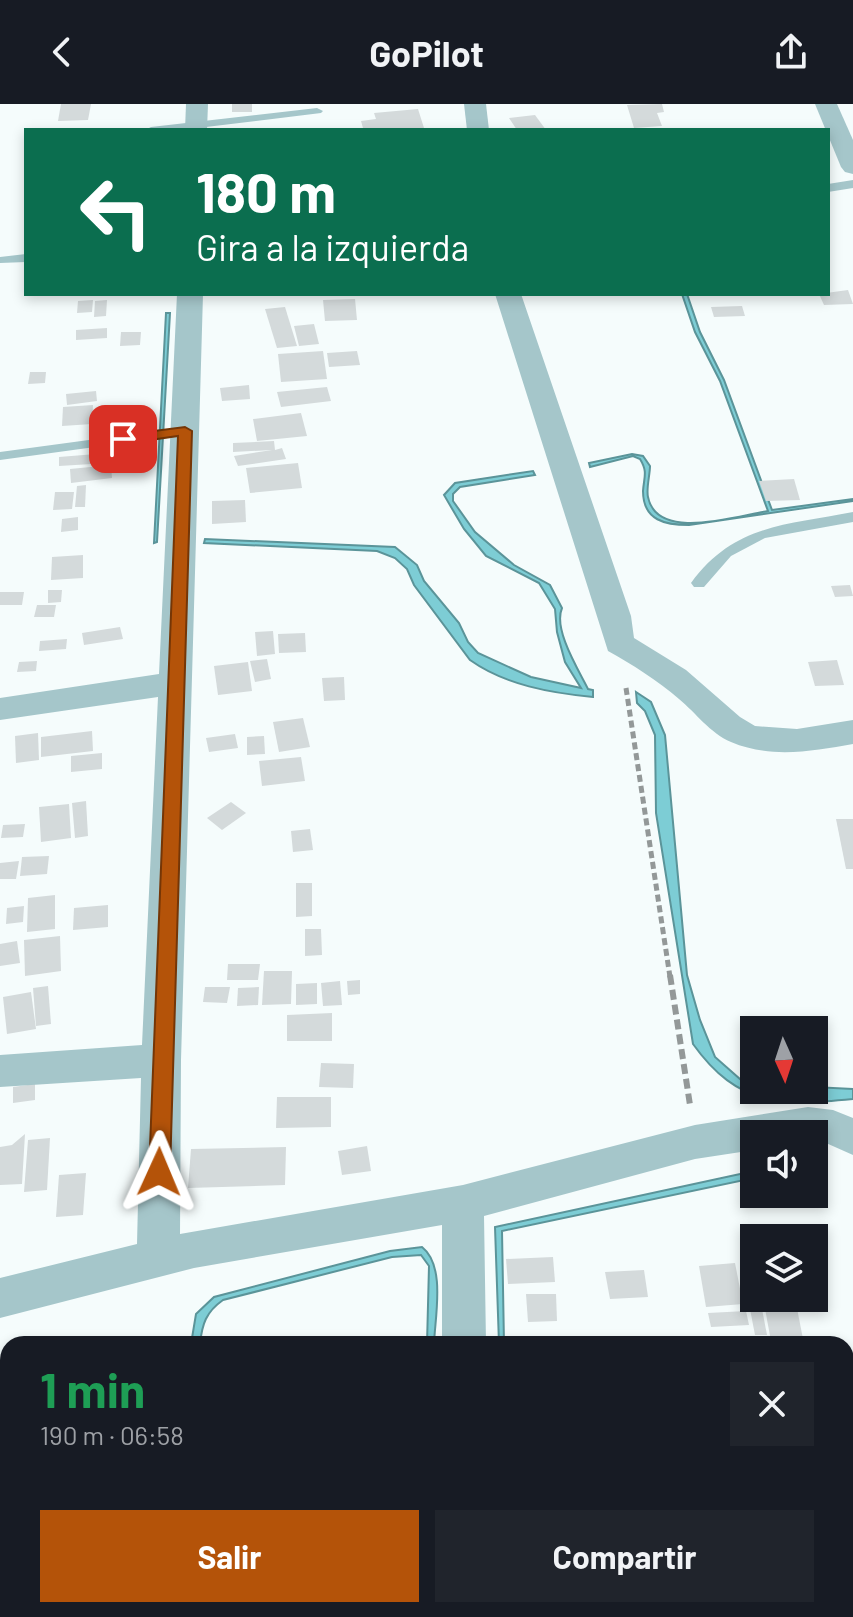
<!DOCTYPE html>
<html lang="es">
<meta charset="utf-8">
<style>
body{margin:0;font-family:Barlow,sans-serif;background:#20242c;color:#f1f3f6;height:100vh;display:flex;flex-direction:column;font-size:30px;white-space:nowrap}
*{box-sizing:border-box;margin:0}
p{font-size:26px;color:#9ea1a6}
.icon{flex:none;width:44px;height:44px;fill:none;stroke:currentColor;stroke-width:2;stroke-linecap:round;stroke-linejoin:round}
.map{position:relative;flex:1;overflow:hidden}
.panel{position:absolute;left:0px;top:1232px;width:854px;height:282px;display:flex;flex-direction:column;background:#171b24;border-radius:24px 24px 0 0;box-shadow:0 4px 12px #0003}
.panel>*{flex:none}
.top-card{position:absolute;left:24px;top:24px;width:806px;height:168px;border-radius:0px;box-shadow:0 4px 12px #0003;background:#0b6e4f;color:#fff;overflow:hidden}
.needle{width:52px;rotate:177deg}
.fabs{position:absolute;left:740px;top:912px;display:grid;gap:16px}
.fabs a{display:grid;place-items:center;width:88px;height:88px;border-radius:0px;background:#171b24;box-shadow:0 4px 12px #0003;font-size:40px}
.pin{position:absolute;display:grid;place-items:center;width:68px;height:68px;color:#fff;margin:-34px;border-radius:16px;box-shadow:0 4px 12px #0006}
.me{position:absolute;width:88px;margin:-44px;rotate:1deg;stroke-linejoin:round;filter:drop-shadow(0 0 6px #0008)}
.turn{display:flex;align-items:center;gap:28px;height:168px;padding:0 40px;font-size:36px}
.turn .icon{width:104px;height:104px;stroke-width:2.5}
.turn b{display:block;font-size:56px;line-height:68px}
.round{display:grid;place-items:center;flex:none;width:84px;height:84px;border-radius:0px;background:#20242c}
.summary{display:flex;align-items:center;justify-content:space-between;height:136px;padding:0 40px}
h1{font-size:48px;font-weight:700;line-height:60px;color:#1e9e55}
.button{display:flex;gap:16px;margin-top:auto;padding:16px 40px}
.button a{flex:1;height:92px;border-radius:0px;background:#b45309;color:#fff;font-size:32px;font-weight:700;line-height:92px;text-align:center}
.button a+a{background:#20242c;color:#f1f3f6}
header{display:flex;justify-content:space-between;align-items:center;height:104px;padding:0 40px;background:#171b24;font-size:36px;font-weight:700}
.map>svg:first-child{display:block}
.water{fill:#7dcdd5;stroke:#5b9499;stroke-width:2}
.building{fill:#d4dadb}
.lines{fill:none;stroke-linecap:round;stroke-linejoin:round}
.path-far1{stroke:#939898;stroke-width:5;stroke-dasharray:7 4;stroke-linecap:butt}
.path{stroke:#939898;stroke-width:6;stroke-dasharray:10 5;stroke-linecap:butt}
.lane{fill:#a5c6ca;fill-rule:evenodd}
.street{fill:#a5c6ca;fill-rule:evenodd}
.route{fill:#b45309;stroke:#753606;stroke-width:2}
</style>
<header><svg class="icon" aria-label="back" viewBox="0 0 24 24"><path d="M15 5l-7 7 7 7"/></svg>GoPilot<svg class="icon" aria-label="share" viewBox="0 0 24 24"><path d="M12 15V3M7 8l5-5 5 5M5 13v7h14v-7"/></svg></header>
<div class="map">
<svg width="853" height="1513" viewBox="0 0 853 1513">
<rect width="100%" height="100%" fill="#f5fcfc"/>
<g class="water">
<path d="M 682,190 L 687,190 L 700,228 L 724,276 L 772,406 L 853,395 L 853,397 L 689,421 C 666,421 643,417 643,387 C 644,373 648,368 640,355 L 633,352 L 590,363 L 589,359 L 632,350 L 643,352 L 650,362 C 650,371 646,384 648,393 C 657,438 736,412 768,407 L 720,277 L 695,228 Z"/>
<polygon points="166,209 170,209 157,438 154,439"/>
<path d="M 533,367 L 535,371 L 460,383 L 453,390 L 453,397 L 475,428 L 514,461 L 550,481 L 562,504 C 553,525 578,565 588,585 L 593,586 L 593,593 C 551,589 505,581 470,556 L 414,481 L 407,465 L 395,454 L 377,447 L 204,439 L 205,435 L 395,443 L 417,461 L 424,477 L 459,519 L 468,538 L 478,549 L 531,573 L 581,584 L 565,558 L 557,528 L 555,505 L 539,479 L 486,452 L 464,425 L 444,391 L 455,379 Z"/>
<path d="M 636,588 L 651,598 L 665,631 L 687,871 L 700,916 L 715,953 L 740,975 L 754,978 L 754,986 L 814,986 L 814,983 L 853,985 L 853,995 C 782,1002 738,1003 693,940 L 656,709 L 655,631 L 645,607 L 637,599 Z"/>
<polygon points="754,1067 754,1074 502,1127 504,1240 499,1240 495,1123"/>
<path d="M 422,1143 C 446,1162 435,1212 434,1240 L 427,1240 L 429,1162 L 421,1151 L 392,1153 L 223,1196 C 206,1208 202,1220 200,1240 L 191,1240 L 196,1210 L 214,1193 L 390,1147 Z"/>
</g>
<g class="building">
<polygon points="61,0 91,0 88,16 58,17"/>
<rect x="232" y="0" width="20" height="8"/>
<polygon points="662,0 664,8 657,9 662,22 634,24 627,1"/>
<polygon points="418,5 424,24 363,24 361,17 376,15 374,9"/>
<polygon points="535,11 546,26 517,26 509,14"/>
<polygon points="848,186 853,200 824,201 819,190"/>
<polygon points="355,195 357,216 325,217 323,196"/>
<polygon points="93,196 92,208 77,209 78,197"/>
<polygon points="107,196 106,212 94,213 95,197"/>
<polygon points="742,202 745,212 714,213 711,203"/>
<polygon points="285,203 297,242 277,244 265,205"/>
<polygon points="314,220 319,240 299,242 294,222"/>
<polygon points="107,224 107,234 76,236 76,226"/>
<polygon points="121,228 141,228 140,241 120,242"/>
<polygon points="323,247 327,275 281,278 278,250"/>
<polygon points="357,247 360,261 329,263 327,249"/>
<polygon points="30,268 46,268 45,279 28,280"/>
<polygon points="249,281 250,295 222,297 220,284"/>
<polygon points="327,283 331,297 281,303 277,288"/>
<polygon points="96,287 97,297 67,301 66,290"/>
<polygon points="93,301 92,320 62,322 63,303"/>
<polygon points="301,309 307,332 257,337 253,315"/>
<polygon points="274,337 275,346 282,344 286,355 238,362 234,352 272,346 233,348 233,339"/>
<polygon points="108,349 108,359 59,362 59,353"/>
<polygon points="298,359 302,384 250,389 246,364"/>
<polygon points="111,361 112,374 71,379 70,365"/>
<polygon points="794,375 800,396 766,397 759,377"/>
<polygon points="86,381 85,403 75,403 77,382"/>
<polygon points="55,388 74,388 72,405 53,406"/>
<polygon points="245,396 246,418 212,420 212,397"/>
<polygon points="78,413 78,426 61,428 62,415"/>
<polygon points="83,451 83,474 51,476 52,453"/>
<polygon points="850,481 853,492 835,493 831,482"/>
<polygon points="48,486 62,486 61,498 48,499"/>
<polygon points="0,488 24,488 22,501 0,501"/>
<polygon points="37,501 56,501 54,513 34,513"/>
<polygon points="120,523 123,535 84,541 82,529"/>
<polygon points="273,527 275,550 257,552 255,528"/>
<polygon points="305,529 306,548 279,549 278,530"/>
<polygon points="67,535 66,545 39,547 40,537"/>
<polygon points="267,555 271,575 255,578 250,557"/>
<polygon points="837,556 844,581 815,582 808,558"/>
<polygon points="37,557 36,567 17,568 19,558"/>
<polygon points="248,558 252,587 218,591 214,562"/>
<polygon points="344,573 345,596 324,597 322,574"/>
<polygon points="303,614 310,643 279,648 273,618"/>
<polygon points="92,627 93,647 41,653 41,633"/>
<polygon points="38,629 39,656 16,659 15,632"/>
<polygon points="235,630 238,644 209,648 206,634"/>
<polygon points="264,632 265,650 247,651 247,633"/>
<polygon points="102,649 102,665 71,668 71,652"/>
<polygon points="301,653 305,677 262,682 259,657"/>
<polygon points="86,697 88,732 75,734 72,699"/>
<polygon points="231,698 246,709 222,726 207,714"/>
<polygon points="69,700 71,734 41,738 39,703"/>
<polygon points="836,715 853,715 853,765 846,765"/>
<polygon points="25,720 23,733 1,734 3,721"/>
<polygon points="310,725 313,746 293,748 291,727"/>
<polygon points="49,752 47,770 20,772 22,753"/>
<polygon points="19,757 16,775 0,775 0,759"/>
<polygon points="296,779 312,779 312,812 296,813"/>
<polygon points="55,791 55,825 27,828 28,794"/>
<polygon points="108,801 108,823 73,826 74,804"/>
<polygon points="24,802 23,818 6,820 7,804"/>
<polygon points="305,825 321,825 322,851 305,852"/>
<polygon points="60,832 61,867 25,872 24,836"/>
<polygon points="17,837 20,859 0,862 0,840"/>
<polygon points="228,860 260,860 258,876 227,876"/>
<polygon points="264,867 292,867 291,900 262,901"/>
<polygon points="360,876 360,890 348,891 347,877"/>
<polygon points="340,877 342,901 323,902 321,879"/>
<polygon points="317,879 317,900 296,901 296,880"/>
<polygon points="48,882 51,920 36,922 33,884"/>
<polygon points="205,883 230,883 227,899 203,898"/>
<polygon points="259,883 258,901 237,902 238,884"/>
<polygon points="31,888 36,925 7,930 3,893"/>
<polygon points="332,909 332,937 287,937 287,911"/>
<polygon points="321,959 354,960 353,984 319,983"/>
<polygon points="35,980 35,996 13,999 13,983"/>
<polygon points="277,993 331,993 331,1023 276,1024"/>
<polygon points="25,1030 22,1080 0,1081 0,1043 12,1041"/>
<polygon points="50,1034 47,1086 24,1088 28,1036"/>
<polygon points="367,1042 371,1067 342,1071 338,1047"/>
<polygon points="286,1043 285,1081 188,1084 191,1045"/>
<polygon points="86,1069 83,1111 56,1113 59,1071"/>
<polygon points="553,1153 555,1178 508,1180 506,1155"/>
<polygon points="735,1159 743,1200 706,1203 699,1162"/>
<polygon points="644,1166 648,1193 610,1195 605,1168"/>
<polygon points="526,1190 556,1190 557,1217 528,1218"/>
<polygon points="763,1194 795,1194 803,1235 771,1237"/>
<polygon points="750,1205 762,1205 767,1231 755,1231"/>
<polygon points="746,1207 749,1221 711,1223 708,1209"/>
<polygon points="846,1459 853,1459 853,1504 846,1505"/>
<rect x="184" y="1506" width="23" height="7"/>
<polygon points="243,1506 285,1506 285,1513 244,1513"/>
</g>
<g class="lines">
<polyline class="path-far1" points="626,584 670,873"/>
<polyline class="path" points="670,871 690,1001"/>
<g class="lane">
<polygon points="317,4 323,7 321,9 181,26 145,26 151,23"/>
<polygon points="853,76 853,84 828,88 828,80"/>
<polygon points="26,150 26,158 0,159 0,153"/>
<polygon points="185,323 192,327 190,330 0,356 0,348"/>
<path d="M 853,408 L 853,418 L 765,434 L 731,452 L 704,483 L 694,483 L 691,479 C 734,420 787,421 853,408 Z"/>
</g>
<g class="street">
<polygon points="186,0 208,0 207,26 185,26"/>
<polygon points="464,0 486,0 489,26 467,26"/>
<polygon points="815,0 837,0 853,36 853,70 845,68 841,63"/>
<polygon points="177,190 203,190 181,956 180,1130 463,1081 695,1021 808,1003 833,1006 853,1014 853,1051 826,1039 814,1038 814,1030 754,1030 754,1046 695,1055 484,1112 486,1240 442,1240 442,1121 194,1164 0,1214 0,1174 137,1140 141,974 0,983 0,951 142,941 158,593 0,616 0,594 159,570"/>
<path d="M 495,190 L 521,190 L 631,512 L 634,534 L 686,566 L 740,613 L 755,622 L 797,625 L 853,616 L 853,640 C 813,647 771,655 731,638 C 710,629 696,609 679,595 C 657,576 633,561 608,547 Z"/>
<polygon points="440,1506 490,1506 491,1513 441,1513"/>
</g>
</g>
<polygon class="route" points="185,323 192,327 170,1068 167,1075 159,1077 152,1075 149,1068 178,332 123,340 116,335 123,331"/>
</svg>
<div class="fabs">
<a><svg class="needle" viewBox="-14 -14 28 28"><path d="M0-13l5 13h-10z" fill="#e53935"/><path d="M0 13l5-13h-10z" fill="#9ea1a6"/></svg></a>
<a><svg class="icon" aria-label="sound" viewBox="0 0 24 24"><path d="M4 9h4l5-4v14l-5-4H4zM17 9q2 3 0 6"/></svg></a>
<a><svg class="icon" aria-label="layers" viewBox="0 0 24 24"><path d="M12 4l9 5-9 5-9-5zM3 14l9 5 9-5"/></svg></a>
</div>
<div class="pin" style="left:123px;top:335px;background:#d93025"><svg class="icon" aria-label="arrive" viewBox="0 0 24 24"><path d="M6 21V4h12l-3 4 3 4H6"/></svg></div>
<svg class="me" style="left:159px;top:1068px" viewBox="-20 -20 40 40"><path d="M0-17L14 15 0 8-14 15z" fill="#b45309" stroke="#fff" stroke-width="4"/></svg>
<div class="top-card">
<div class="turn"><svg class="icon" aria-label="left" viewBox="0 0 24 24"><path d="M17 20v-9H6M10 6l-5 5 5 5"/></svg><div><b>180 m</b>Gira a la izquierda</div></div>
</div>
<section class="panel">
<div class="summary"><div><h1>1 min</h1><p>190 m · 06:58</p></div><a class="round"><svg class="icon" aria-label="close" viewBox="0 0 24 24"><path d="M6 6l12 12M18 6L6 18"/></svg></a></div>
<div class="button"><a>Salir</a><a>Compartir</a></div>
</section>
</div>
